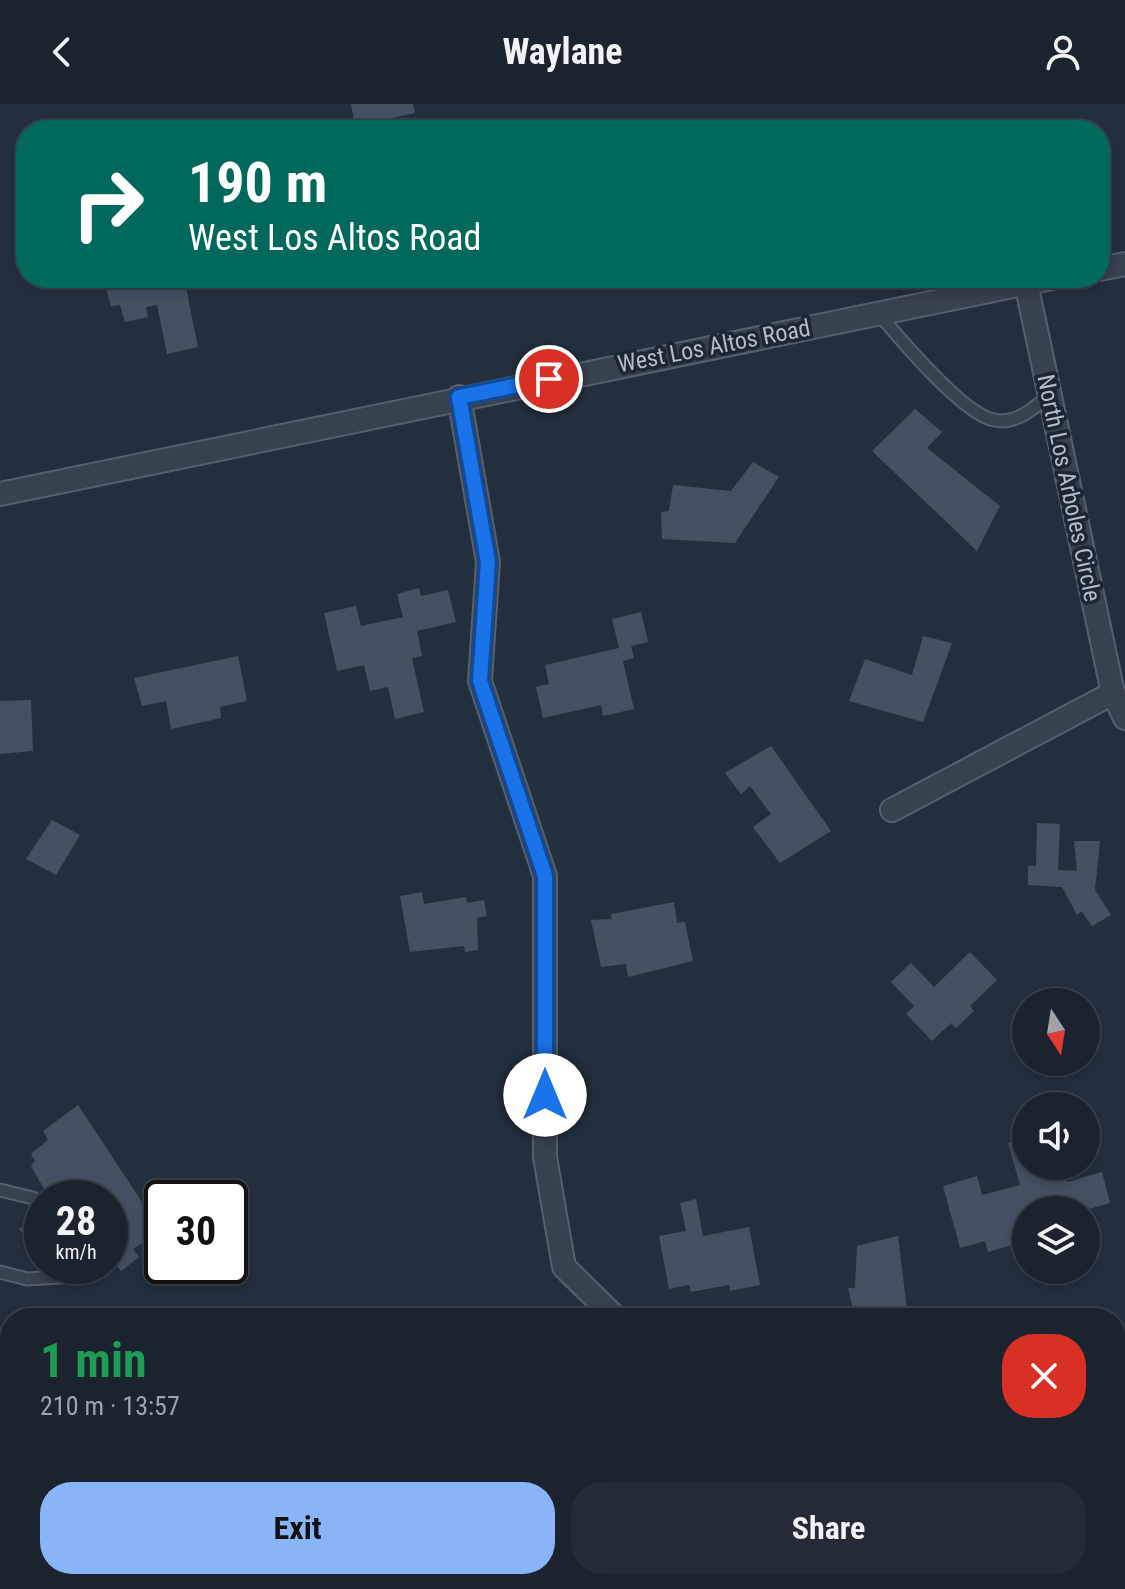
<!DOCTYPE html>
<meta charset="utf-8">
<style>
body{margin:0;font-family:"Roboto Condensed",sans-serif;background:#242b36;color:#f1f3f6;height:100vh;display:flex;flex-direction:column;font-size:30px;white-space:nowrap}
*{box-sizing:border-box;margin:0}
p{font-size:26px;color:#a0a4aa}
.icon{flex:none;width:44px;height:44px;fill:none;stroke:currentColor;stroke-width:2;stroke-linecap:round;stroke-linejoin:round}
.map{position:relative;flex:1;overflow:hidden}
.side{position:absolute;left:0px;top:1204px;width:1126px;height:282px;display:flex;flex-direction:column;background:#1b232e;border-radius:32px 32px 0 0;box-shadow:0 4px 12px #0003,0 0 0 2px #39404a}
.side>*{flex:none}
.banner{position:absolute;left:16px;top:16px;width:1094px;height:168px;border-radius:32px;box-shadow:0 4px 12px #0003,0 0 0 2px #39404a;background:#00695c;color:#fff;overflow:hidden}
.needle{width:52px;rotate:168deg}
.tools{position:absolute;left:1012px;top:884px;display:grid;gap:16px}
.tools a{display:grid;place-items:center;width:88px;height:88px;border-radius:50%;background:#1b232e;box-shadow:0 4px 12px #0003,0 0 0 2px #39404a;font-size:40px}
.speed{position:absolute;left:24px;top:1076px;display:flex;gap:16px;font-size:40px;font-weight:700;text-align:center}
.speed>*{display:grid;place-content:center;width:104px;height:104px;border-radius:50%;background:#1b232e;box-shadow:0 4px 12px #0003,0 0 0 2px #39404a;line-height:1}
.speed small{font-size:20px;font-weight:400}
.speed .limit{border:4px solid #111;border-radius:12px;background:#fff;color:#111}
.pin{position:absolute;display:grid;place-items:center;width:68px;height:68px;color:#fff;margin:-34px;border:4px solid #fff;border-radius:50%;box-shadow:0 2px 8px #0007}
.me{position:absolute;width:88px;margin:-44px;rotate:0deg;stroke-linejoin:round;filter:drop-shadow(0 0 6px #0008)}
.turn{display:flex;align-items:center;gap:28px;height:168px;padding:0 40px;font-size:36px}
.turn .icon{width:104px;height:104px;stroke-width:2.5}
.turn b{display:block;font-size:56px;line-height:68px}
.round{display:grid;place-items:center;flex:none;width:84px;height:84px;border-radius:32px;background:#242b36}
.head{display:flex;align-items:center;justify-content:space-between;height:136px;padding:0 40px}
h1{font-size:48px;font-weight:700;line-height:60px;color:#1e9e55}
.cta{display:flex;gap:16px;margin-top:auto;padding:16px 40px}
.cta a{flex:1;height:92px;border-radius:32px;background:#8ab4f8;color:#111;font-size:32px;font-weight:700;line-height:92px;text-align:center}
.cta a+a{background:#242b36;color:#f1f3f6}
header{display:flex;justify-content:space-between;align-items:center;height:104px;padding:0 40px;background:#1b232e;font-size:36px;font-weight:700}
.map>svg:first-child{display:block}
.building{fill:#455162}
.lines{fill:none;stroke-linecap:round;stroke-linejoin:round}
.service-casing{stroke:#565f6c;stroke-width:15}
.minor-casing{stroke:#565f6c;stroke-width:26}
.service{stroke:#38414e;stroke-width:11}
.minor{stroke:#38414e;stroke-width:22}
.route-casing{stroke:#114b97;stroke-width:20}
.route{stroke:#1a73e8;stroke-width:14}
.labels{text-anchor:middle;stroke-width:7;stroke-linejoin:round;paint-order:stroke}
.street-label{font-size:24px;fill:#b4bcc9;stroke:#1d2633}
</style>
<header><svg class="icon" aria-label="back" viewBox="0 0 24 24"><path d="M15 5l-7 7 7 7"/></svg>Waylane<svg class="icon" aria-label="person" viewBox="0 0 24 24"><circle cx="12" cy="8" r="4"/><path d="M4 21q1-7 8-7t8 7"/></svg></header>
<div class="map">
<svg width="1125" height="1485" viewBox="0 0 1125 1485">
<rect width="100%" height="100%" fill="#242f3e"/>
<g class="building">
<polygon points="351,0 413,0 415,9 355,22"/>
<polygon points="103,174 184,174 198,243 167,250 157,201 146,203 148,213 125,218 120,201 111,202"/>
<polygon points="915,305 942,328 927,344 1000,402 977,447 872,347"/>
<polygon points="753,358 779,373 735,439 662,435 661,408 669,407 673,381 731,387"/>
<polygon points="419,484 421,492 448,486 456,518 417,527 422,552 412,554 424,608 395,615 388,583 370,587 364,561 337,567 324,509 356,502 361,522 403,513 397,490"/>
<polygon points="641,508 648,538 631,542 634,554 623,557 634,605 603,612 601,601 543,614 536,583 549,580 545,561 619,544 612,515"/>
<polygon points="923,532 952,539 923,618 849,597 865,555 912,571"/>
<polygon points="238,552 247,597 220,603 221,614 171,625 166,597 142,602 134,574"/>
<polygon points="31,596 33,647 0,650 0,597"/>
<polygon points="771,642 831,727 780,759 753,723 771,710 750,682 741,690 725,669"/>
<polygon points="52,716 80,731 56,771 26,755"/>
<polygon points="1037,719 1060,720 1058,766 1077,767 1074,737 1100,737 1095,786 1111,811 1092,822 1081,807 1077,811 1062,783 1028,781 1028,762 1036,762"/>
<polygon points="422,788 424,800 466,793 467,799 484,796 487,812 477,814 478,846 465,848 464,842 410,848 400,792"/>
<polygon points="674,798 677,819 685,818 693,857 628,873 626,860 601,863 591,816 612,815 611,810"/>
<polygon points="970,848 997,876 970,902 974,907 956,924 951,919 932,937 906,910 914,902 891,878 911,859 934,883"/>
<polygon points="78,1001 161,1127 133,1145 139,1153 121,1167 117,1162 106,1170 101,1162 110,1162 110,1094 49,1094 31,1062 35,1057 31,1050 48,1036 43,1027"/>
<polygon points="1026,1034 1026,1062 1063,1062 1067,1078 1102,1068 1110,1099 1086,1106 1026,1106 1026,1137 988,1148 985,1137 960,1144 943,1082 977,1072 982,1091 1020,1081 1008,1039"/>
<polygon points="696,1095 703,1132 749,1123 760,1181 730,1187 729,1181 691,1188 689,1181 669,1185 659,1132 686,1127 680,1099"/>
<polygon points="42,1110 42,1148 39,1150 19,1125"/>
<polygon points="898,1132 908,1214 855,1214 848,1184 855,1184 857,1142"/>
<polygon points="515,1202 517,1214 477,1214 477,1211"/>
<polygon points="384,1476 431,1476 417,1485 386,1485"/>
<polygon points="959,1476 1053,1476 1048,1485 964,1485 967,1480"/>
</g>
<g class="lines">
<defs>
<g id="service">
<path d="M 879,210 C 900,235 963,310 994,316 C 1016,321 1034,304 1049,291"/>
<polyline points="0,1086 33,1094 42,1107"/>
<polyline points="0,1168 27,1175 78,1172 77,1162"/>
</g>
<g id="minor">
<polyline points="1100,165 1125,160"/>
<polyline points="1026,179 1113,589 1125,614"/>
<polyline points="459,293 488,458 480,577 545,772 545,1053 564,1163 616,1214"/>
<polyline points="0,390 1052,174"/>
<polyline points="892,706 1113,589"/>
<polyline points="1116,1294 1125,1292"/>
</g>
</defs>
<use href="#service" class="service-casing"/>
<use href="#minor" class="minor-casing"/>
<use href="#service" class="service"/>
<use href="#minor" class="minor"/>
</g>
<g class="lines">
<defs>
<polyline id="route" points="545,991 545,772 480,577 488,458 459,293 549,275"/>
</defs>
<use href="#route" class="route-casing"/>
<use href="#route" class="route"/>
</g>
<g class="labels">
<g class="street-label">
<text transform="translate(714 242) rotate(-11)" y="8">West Los Altos Road</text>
<text transform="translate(1069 384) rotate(78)" y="8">North Los Arboles Circle</text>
</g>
</g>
</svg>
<div class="tools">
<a><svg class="needle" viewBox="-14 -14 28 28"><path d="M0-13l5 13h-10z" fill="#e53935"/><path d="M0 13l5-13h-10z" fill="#a0a4aa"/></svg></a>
<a><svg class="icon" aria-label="sound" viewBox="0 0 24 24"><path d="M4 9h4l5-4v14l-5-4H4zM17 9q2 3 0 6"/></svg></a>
<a><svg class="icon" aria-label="layers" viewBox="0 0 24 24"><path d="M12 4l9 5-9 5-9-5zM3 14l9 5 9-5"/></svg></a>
</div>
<div class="speed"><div>28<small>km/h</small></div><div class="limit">30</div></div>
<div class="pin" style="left:549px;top:275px;background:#d93025"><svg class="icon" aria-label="arrive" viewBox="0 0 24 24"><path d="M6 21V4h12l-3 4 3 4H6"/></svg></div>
<svg class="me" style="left:545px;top:991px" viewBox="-20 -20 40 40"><circle r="19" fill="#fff"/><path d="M0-13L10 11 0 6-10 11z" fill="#1a73e8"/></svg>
<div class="banner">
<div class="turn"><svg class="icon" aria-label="right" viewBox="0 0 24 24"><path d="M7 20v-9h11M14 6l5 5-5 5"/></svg><div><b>190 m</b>West Los Altos Road</div></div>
</div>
<section class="side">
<div class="head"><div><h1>1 min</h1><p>210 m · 13:57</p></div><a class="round" style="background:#d93025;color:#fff"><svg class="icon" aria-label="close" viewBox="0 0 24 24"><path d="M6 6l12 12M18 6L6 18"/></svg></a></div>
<div class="cta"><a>Exit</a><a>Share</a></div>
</section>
</div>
